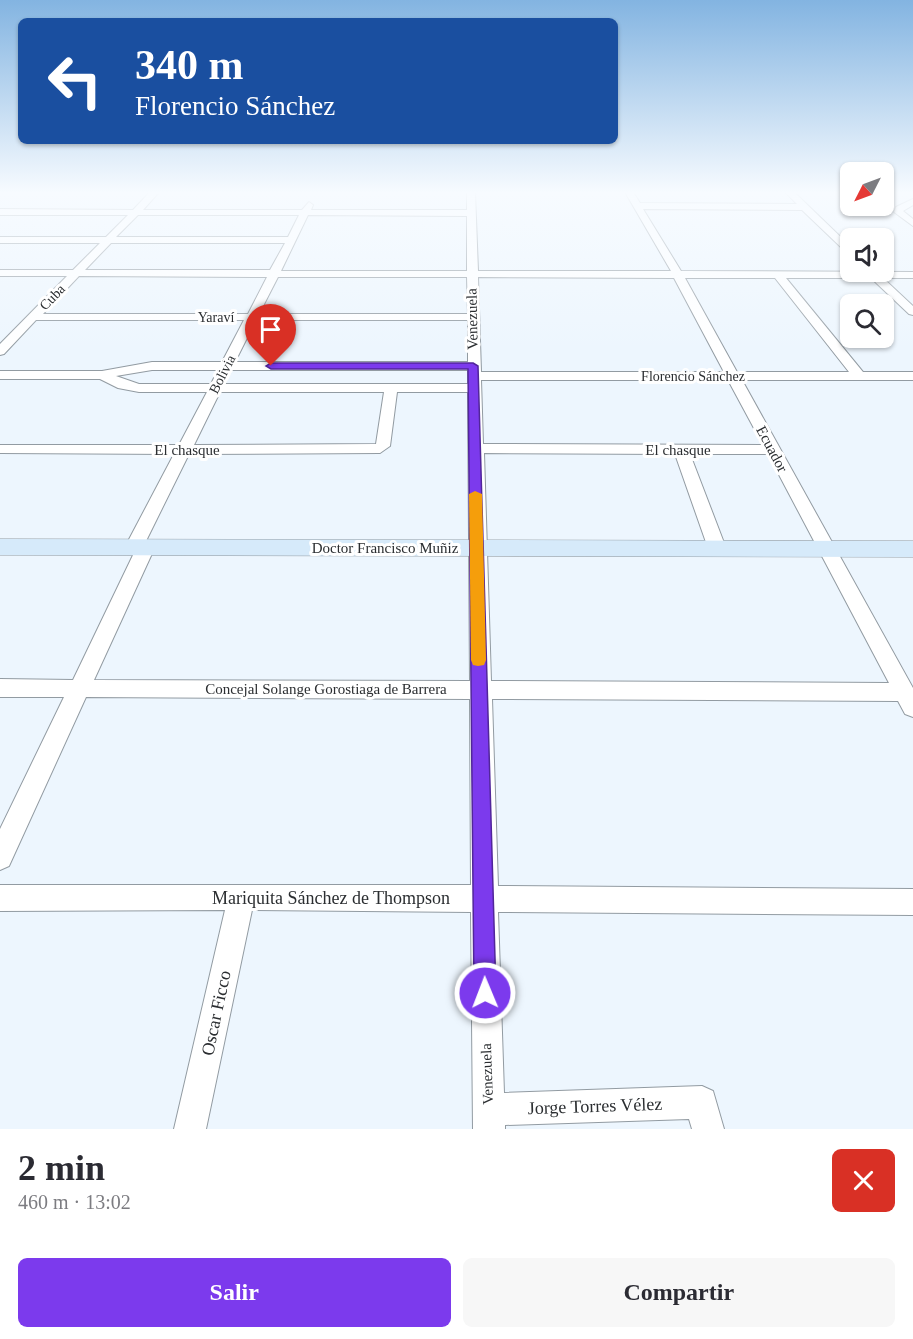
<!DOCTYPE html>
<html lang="es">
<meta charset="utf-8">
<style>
body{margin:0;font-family:Georgia,serif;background:#f7f7f7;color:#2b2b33;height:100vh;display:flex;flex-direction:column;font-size:22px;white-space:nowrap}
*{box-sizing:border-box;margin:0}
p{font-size:20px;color:#7c7c81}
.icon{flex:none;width:33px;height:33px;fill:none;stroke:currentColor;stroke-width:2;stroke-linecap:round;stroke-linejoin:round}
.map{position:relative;height:1129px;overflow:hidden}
.drawer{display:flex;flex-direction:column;background:#fff;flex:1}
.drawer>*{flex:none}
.banner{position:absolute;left:18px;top:18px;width:600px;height:126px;border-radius:9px;box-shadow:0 2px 4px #0004;background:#1a4fa0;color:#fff;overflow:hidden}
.needle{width:39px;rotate:228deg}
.controls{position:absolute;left:840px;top:162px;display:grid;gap:12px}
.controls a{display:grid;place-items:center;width:54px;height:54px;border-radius:9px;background:#fff;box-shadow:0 2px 4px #0004;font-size:30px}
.pin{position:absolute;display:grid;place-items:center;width:51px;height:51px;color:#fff;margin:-62px -26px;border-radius:50% 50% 50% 0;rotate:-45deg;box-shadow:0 0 6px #0007}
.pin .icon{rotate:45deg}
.me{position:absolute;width:66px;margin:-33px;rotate:359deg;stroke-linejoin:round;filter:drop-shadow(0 0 4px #0008)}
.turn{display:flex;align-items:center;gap:21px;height:126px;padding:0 18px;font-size:27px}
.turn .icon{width:78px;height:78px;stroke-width:2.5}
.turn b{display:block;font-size:42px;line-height:51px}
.round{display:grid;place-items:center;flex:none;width:63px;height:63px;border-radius:9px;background:#f7f7f7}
.head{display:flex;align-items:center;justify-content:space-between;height:102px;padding:0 18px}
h1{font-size:36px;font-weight:700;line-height:45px}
.action{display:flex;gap:12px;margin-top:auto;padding:12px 18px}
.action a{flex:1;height:69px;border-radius:9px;background:#7c3aed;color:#fff;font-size:24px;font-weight:700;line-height:69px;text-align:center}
.action a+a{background:#f7f7f7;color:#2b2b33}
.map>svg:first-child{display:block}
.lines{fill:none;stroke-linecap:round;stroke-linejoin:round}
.minor-casing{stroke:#929ba2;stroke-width:2}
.secondary-casing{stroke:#929ba2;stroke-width:1}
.minor{fill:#fff;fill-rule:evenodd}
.secondary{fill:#d6eafa;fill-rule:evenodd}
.route{fill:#7c3aed;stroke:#51269a;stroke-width:1.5}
.slow{fill:#f59e0b}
.labels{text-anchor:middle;stroke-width:6;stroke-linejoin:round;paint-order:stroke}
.far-street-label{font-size:14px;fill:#2b2e31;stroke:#fff}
.street-label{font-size:15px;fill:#2b2e31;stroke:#fff}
.near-street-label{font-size:18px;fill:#2b2e31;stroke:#fff}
</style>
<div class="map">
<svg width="913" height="1129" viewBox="0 0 913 1129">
<rect width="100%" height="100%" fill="#edf6fe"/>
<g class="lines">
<defs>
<g id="minor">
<path d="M 150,192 L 159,192 L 143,210 L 302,210 L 309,202 L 313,205 L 311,210 L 467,210 L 467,192 L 475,192 L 478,271 L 671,271 L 625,192 L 633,192 L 640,203 L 797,204 L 785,192 L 794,192 L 850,246 L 850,254 L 847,253 L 802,210 L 643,209 L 681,271 L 913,272 L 913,278 L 883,278 L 913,306 L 913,315 L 909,314 L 871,278 L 786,278 L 863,372 L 913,372 L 913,380 L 742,380 L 913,688 L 913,717 L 905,714 L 898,701 L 492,699 L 498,886 L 913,889 L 913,915 L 498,912 L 504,1093 L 702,1086 L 713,1091 L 724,1129 L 692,1129 L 689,1119 L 505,1125 L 505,1129 L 473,1129 L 471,912 L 252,910 L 206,1129 L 174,1129 L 225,910 L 0,911 L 0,885 L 471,885 L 470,699 L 86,697 L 9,866 L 0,870 L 0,829 L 64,697 L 0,697 L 0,679 L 73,680 L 134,553 L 128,551 L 125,547 L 174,454 L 0,453 L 0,445 L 179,445 L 207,392 L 139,392 L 118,388 L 100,379 L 0,379 L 0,371 L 102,371 L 152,362 L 222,362 L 244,320 L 36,320 L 4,354 L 0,355 L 0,344 L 67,276 L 0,276 L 0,270 L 73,270 L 100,243 L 0,243 L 0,237 L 106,237 L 128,215 L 0,215 L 0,209 L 133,210 ZM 138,215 L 299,215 L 288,237 L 116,237 ZM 308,215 L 467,216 L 467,271 L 281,271 ZM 111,243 L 285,243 L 270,270 L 85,270 ZM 79,276 L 267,277 L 248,314 L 43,314 ZM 278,277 L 467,277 L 468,314 L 259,314 ZM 478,277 L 674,278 L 724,372 L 481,372 ZM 685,278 L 775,278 L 849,372 L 737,372 ZM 256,320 L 468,320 L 468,362 L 235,362 ZM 152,370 L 218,370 L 211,384 L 139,384 L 116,376 ZM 231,370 L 468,370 L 468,384 L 224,384 ZM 481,380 L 728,380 L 763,445 L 483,444 ZM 220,392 L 384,392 L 376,444 L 194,445 ZM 397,392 L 468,392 L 470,681 L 94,680 L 155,547 L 152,543 L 146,541 L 189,454 L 380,453 L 390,446 ZM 484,453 L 675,454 L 708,548 L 711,552 L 723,552 L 726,548 L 690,454 L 768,454 L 889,683 L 491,681 Z"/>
<polygon points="913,199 913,205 903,211 913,219 913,226 894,212 896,207"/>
</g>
<polygon id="secondary" points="0,539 913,541 913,557 0,555"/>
</defs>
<use href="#minor" class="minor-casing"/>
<use href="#secondary" class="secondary-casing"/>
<use href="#minor" class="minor"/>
<use href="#secondary" class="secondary"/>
</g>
<linearGradient id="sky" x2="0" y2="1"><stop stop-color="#83b4e1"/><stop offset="0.55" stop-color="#f7fbff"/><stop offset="1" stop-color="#f7fbff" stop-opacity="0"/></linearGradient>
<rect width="913" height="350" fill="url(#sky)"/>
<polygon class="route" points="473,363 478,366 496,993 493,1001 485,1004 477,1001 474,993 468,369 271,369 266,366 271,363"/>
<polygon class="slow" points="475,491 482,494 486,660 484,665 478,666 473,665 471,660 469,494"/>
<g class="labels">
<g class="far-street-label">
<text transform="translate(52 297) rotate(-46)" y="5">Cuba</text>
<text x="216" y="322">Yaraví</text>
<text transform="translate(222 374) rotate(-63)" y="5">Bolivia</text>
<text x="693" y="381">Florencio Sánchez</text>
</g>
<g class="street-label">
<text transform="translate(472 319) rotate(-91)" y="5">Venezuela</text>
<text transform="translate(772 449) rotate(62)" y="5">Ecuador</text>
<text x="187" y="455">El chasque</text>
<text x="678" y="455">El chasque</text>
<text x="385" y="553">Doctor Francisco Muñiz</text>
<text x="326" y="694">Concejal Solange Gorostiaga de Barrera</text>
<text transform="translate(487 1074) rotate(-92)" y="5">Venezuela</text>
</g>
<g class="near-street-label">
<text x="331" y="904">Mariquita Sánchez de Thompson</text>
<text transform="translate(216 1013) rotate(-78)" y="6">Oscar Ficco</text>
<text transform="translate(595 1106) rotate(-2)" y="6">Jorge Torres Vélez</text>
</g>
</g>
</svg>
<div class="controls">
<a><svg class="needle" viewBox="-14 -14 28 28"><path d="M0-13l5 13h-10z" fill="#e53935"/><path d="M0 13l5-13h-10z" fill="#7c7c81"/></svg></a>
<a><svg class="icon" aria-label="sound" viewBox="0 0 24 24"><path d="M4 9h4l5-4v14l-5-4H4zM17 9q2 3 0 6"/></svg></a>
<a><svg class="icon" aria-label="search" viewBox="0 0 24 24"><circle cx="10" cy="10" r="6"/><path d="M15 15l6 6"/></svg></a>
</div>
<div class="pin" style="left:271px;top:366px;background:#d93025"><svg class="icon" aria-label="arrive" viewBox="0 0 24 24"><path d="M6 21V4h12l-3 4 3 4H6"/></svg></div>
<svg class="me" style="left:485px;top:993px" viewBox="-20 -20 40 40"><circle r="17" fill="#7c3aed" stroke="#fff" stroke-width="3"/><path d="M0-11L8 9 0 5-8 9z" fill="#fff"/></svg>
<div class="banner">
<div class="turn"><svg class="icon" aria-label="left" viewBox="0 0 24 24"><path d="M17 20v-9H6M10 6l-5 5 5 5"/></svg><div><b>340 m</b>Florencio Sánchez</div></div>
</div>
</div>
<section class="drawer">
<div class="head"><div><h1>2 min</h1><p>460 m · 13:02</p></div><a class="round" style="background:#d93025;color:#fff"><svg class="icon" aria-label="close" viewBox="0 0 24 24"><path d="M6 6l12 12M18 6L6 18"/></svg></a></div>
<div class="action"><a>Salir</a><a>Compartir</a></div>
</section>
